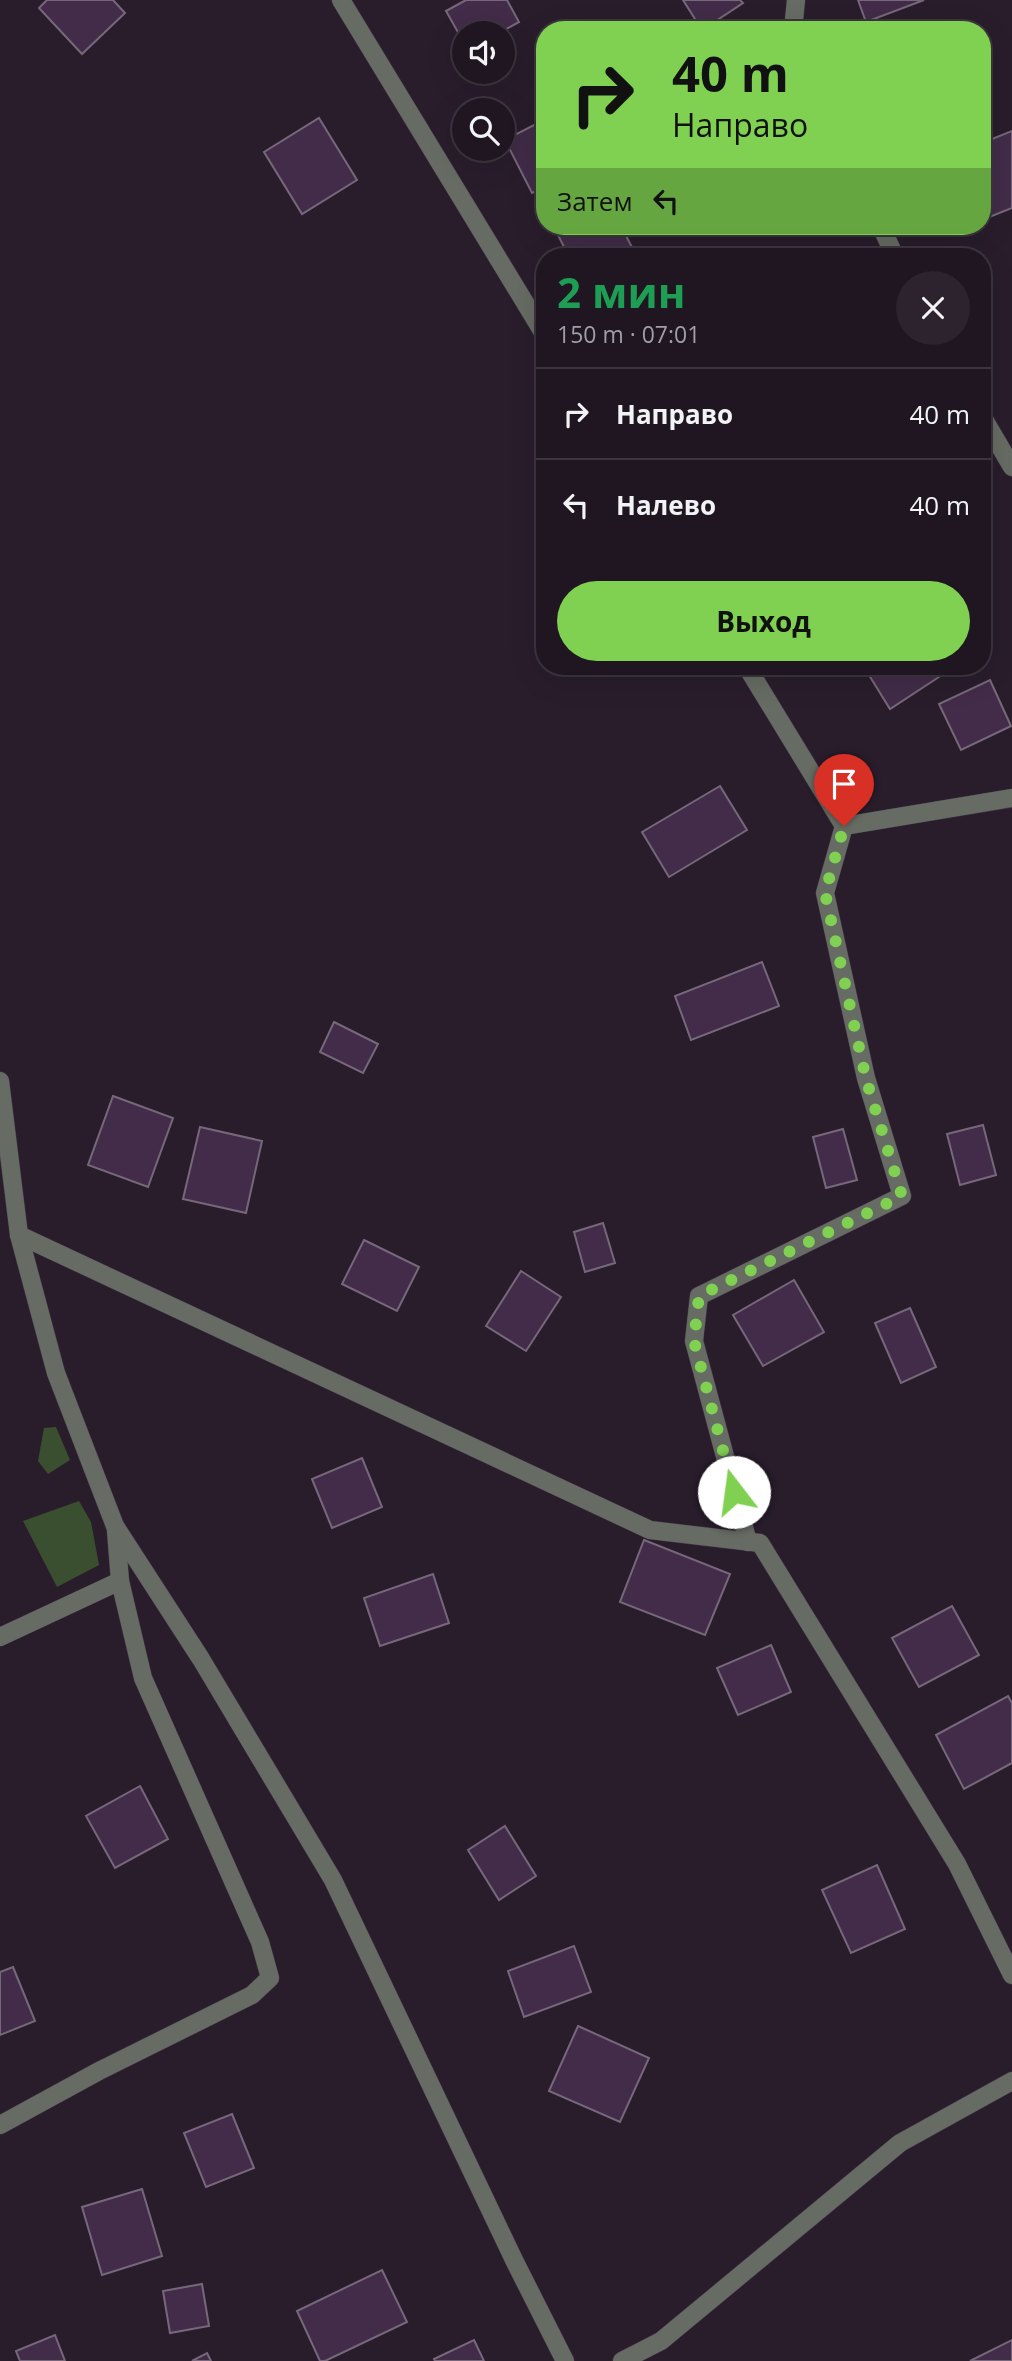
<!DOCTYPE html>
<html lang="ru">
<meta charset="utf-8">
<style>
body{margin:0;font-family:"Open Sans",sans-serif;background:#2c232e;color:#f1f3f6;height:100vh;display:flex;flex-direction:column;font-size:26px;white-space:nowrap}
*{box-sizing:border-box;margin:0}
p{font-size:23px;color:#a19fa5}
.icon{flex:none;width:38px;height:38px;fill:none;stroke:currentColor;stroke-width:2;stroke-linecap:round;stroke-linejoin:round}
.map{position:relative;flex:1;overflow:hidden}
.side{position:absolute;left:536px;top:248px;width:455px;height:427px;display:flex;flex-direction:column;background:#1f1621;border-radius:28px;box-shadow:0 7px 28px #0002,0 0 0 2px #3c353f}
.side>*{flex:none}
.top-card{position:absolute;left:536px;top:21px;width:455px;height:214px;border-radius:28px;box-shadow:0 7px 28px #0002,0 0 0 2px #3c353f;background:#80d051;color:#111;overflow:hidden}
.controls{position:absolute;left:452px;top:21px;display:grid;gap:14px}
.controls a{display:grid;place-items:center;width:63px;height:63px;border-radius:50%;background:#1f1621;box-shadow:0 7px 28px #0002,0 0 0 2px #3c353f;font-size:35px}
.pin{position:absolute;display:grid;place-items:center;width:60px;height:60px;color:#fff;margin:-72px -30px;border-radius:50% 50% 50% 0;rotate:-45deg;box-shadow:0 0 7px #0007}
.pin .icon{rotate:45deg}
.me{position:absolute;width:77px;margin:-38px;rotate:345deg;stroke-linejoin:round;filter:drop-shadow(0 0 5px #0008)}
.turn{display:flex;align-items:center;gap:24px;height:147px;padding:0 21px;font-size:32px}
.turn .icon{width:91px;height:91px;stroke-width:2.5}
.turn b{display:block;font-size:49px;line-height:60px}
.then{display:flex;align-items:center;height:66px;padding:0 21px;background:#0003;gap:14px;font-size:26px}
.round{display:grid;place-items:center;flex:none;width:74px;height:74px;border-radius:37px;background:#2c232e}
.headline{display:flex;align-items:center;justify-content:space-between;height:119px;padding:0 21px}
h1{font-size:42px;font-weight:700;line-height:52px;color:#1e9e55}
.primary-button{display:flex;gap:14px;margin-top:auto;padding:14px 21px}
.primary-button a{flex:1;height:80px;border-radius:42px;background:#80d051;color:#111;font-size:28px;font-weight:700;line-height:80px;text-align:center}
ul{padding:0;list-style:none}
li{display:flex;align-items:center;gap:21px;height:91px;padding:0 21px;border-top:2px solid #3c353f}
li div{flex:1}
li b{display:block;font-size:26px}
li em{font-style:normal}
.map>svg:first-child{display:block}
.forest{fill:#3a4f2f}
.building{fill:#422c49;stroke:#76687a;stroke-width:2}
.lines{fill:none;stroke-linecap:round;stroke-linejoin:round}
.minor-casing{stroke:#453a48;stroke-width:19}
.minor{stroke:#666c64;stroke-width:18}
.route{stroke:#80d051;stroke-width:12;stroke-dasharray:0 21.6}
</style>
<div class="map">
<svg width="1012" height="2361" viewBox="0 0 1012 2361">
<rect width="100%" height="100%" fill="#291d2c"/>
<g class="forest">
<polygon points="56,1427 70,1460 48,1474 38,1461 44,1428"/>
<polygon points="79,1501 91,1522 99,1565 57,1587 23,1521"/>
</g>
<g class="building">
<polygon points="47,0 113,0 125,13 82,54 39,8"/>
<polygon points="466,0 507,0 519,22 499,33 464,33 464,43 446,11"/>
<polygon points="683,0 740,0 743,3 702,30"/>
<polygon points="858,0 924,0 866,22"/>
<polygon points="319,118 357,180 302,214 264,152"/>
<polygon points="544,120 544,187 532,193 505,140"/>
<polygon points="1012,131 1012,208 982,220 982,143"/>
<polygon points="572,226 621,226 637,257 569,257 557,233"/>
<polygon points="864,667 941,667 945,673 890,709"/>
<polygon points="990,680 1011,726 961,750 939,704"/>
<polygon points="720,786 747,830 669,877 642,832"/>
<polygon points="762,962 779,1006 691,1040 675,996"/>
<polygon points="334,1022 378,1044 363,1073 320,1052"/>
<polygon points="113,1096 173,1118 148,1187 88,1165"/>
<polygon points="983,1125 996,1175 960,1185 947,1134"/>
<polygon points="200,1127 262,1141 246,1213 183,1199"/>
<polygon points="843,1129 857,1180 826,1188 813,1137"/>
<polygon points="603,1223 615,1263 585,1272 574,1232"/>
<polygon points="364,1240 419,1267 397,1311 342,1284"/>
<polygon points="521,1271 561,1297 526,1351 486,1326"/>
<polygon points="794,1280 824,1332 763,1366 733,1315"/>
<polygon points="910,1308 936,1367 901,1383 875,1323"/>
<polygon points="362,1458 382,1507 332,1528 312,1479"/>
<polygon points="644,1540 730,1574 705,1635 620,1602"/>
<polygon points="433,1574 449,1623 380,1646 364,1598"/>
<polygon points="952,1606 979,1655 919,1687 892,1638"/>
<polygon points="771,1645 791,1692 738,1715 717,1668"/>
<polygon points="1008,1696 1012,1703 1012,1763 964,1789 936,1735"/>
<polygon points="140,1786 168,1839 115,1868 86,1816"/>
<polygon points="505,1826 536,1876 499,1900 468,1850"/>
<polygon points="877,1865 905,1929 851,1953 822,1890"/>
<polygon points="574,1946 591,1992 524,2017 508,1971"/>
<polygon points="13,1967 35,2021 0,2035 0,1972"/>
<polygon points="578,2026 649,2058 620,2122 549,2091"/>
<polygon points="232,2114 254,2168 206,2187 184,2133"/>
<polygon points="142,2189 162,2256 102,2275 82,2207"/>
<polygon points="382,2270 407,2322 325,2361 320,2361 297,2311"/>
<polygon points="202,2284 209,2326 170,2333 163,2291"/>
<polygon points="55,2335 65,2361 20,2361 16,2351"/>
<polygon points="474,2340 484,2361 435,2361 434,2359"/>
<polygon points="1012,2340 1012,2361 970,2361"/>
<polygon points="207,2353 211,2361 192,2361"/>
</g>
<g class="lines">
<defs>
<g id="minor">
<polyline points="341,0 544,334"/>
<polyline points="793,30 796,0"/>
<polyline points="881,226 895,257"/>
<polyline points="982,416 1012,467"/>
<polyline points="747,667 844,826"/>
<polyline points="0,1081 19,1235 56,1373 115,1526 201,1659 333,1880 514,2260 565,2361"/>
<polyline points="19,1235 650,1530 760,1543 957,1864 1012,1975"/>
<polyline points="748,1542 694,1341 699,1296 902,1196 866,1078 825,893 844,826 1012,798"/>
<polyline points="0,1637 120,1581"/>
<polyline points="0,2125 99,2071 252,1995 270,1978 260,1942 143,1678 120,1581 116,1531"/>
<polyline points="622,2361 661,2341 900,2143 1012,2081"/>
</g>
</defs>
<use href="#minor" class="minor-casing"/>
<use href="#minor" class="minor"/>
</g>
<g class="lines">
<polyline class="route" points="734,1492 694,1341 699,1296 902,1196 866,1079 825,893 844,826"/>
</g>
</svg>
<div class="controls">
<a><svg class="icon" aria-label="sound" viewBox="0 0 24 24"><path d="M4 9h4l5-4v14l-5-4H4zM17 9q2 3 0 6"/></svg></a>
<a><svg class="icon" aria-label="search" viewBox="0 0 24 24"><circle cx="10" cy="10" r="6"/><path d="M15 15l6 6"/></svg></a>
</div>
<div class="pin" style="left:844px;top:826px;background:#d93025"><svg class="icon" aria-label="arrive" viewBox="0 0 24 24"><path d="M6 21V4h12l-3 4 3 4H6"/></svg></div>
<svg class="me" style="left:734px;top:1492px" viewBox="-20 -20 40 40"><circle r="19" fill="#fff"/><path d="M0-13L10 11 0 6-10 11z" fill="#80d051"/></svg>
<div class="top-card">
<div class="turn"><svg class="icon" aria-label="right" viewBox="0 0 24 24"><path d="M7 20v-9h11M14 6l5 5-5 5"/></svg><div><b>40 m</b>Направо</div></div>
<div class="then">Затем<svg class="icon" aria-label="left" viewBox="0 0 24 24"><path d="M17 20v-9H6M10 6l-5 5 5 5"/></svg></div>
</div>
<section class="side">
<div class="headline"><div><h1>2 мин</h1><p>150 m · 07:01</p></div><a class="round"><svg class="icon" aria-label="close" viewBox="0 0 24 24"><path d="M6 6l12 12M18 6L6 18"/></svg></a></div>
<ul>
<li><svg class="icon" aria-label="right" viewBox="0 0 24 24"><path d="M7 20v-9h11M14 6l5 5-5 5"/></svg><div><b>Направо</b></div><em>40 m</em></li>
<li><svg class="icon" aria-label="left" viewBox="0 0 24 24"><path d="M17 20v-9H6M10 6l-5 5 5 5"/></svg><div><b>Налево</b></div><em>40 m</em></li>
</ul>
<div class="primary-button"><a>Выход</a></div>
</section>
</div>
